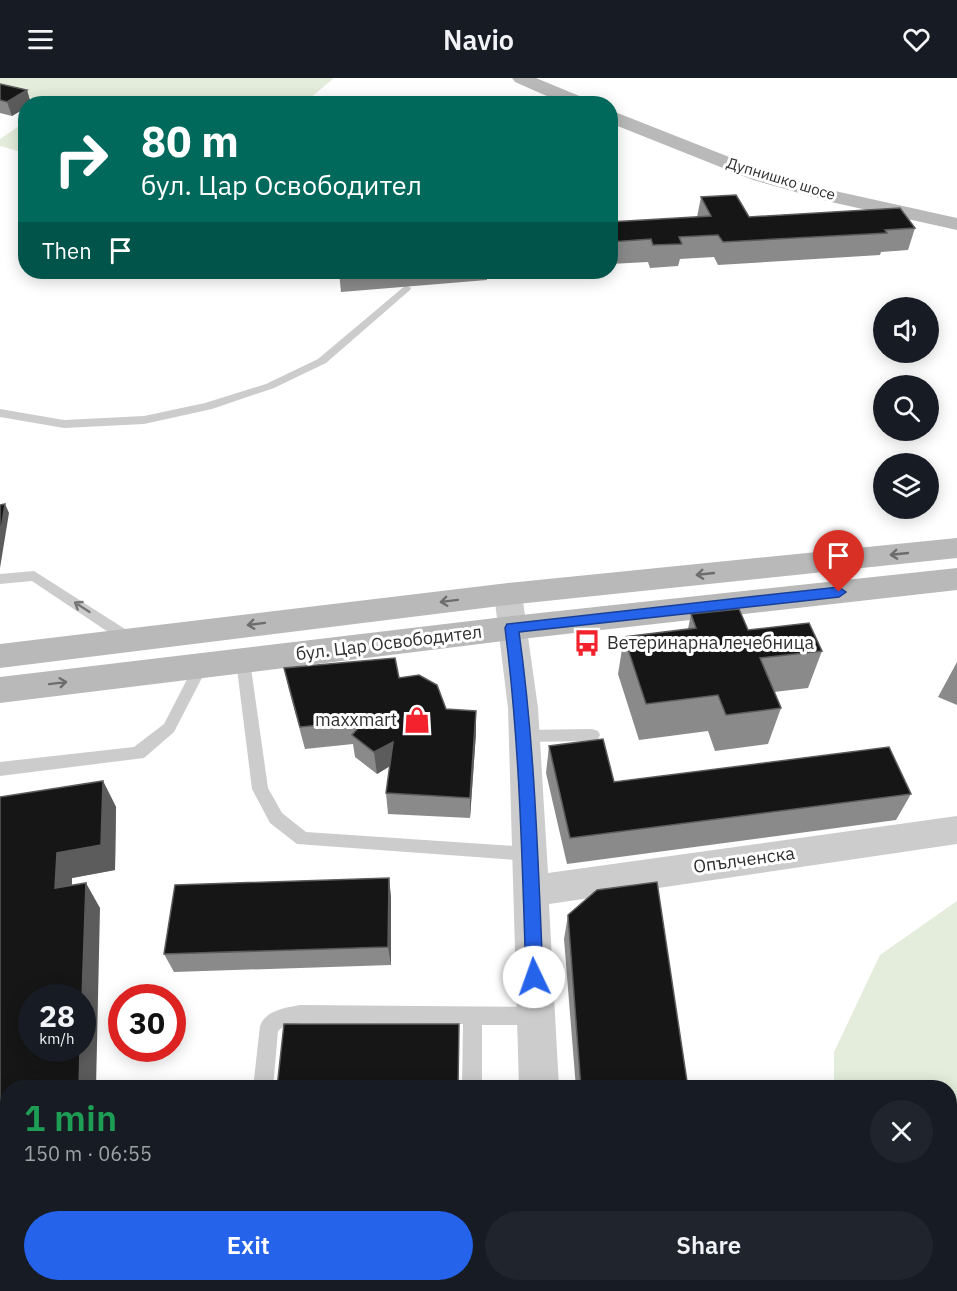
<!DOCTYPE html>
<meta charset="utf-8">
<style>
body{margin:0;font-family:"IBM Plex Sans",sans-serif;background:#20242c;color:#f1f3f6;height:100vh;display:flex;flex-direction:column;font-size:22px;white-space:nowrap}
*{box-sizing:border-box;margin:0}
p{font-size:20px;color:#9ea1a6}
.icon{flex:none;width:33px;height:33px;fill:none;stroke:currentColor;stroke-width:2;stroke-linecap:round;stroke-linejoin:round}
.map{position:relative;flex:1;overflow:hidden}
.side{position:absolute;left:0px;top:1002px;width:957px;height:212px;display:flex;flex-direction:column;background:#171b24;border-radius:24px 24px 0 0;box-shadow:0 3px 15px #0003}
.side>*{flex:none}
.guide{position:absolute;left:18px;top:18px;width:600px;height:183px;border-radius:24px;box-shadow:0 3px 15px #0003;background:#00695c;color:#fff;overflow:hidden}
.buttons{position:absolute;left:873px;top:219px;display:grid;gap:12px}
.buttons a{display:grid;place-items:center;width:66px;height:66px;border-radius:50%;background:#171b24;box-shadow:0 3px 15px #0003;font-size:30px}
.speed{position:absolute;left:18px;top:906px;display:flex;gap:12px;font-size:30px;font-weight:700;text-align:center}
.speed>*{display:grid;place-content:center;width:78px;height:78px;border-radius:50%;background:#171b24;box-shadow:0 3px 15px #0003;line-height:1}
.speed small{font-size:15px;font-weight:400}
.speed .limit{border:9px solid #d22;background:#fff;color:#111}
.pin{position:absolute;display:grid;place-items:center;width:51px;height:51px;color:#fff;margin:-62px -26px;border-radius:50% 50% 50% 0;rotate:-45deg;box-shadow:0 0 6px #0007}
.pin .icon{rotate:45deg}
.me{position:absolute;width:66px;margin:-33px;rotate:357deg;stroke-linejoin:round;filter:drop-shadow(0 0 4px #0008)}
.turn{display:flex;align-items:center;gap:21px;height:126px;padding:0 24px;font-size:27px}
.turn .icon{width:78px;height:78px;stroke-width:2.5}
.turn b{display:block;font-size:42px;line-height:51px}
.then{display:flex;align-items:center;height:57px;padding:0 24px;background:#0003;gap:12px;font-size:22px}
.round{display:grid;place-items:center;flex:none;width:63px;height:63px;border-radius:32px;background:#20242c}
.overview{display:flex;align-items:center;justify-content:space-between;height:102px;padding:0 24px}
h1{font-size:36px;font-weight:600;line-height:45px;color:#1e9e55}
.cta{display:flex;gap:12px;margin-top:auto;padding:12px 24px}
.cta a{flex:1;height:69px;border-radius:36px;background:#2563eb;color:#fff;font-size:24px;font-weight:600;line-height:69px;text-align:center}
.cta a+a{background:#20242c;color:#f1f3f6}
header{display:flex;justify-content:space-between;align-items:center;height:78px;padding:0 24px;background:#171b24;font-size:27px;font-weight:600}
.map>svg:first-child{display:block}
.green{fill:#e4eddb}
.lines{fill:none;stroke-linecap:round;stroke-linejoin:round}
.lane{fill:#ccc;fill-rule:evenodd}
.street{fill:#ccc;fill-rule:evenodd}
.secondary{fill:#b9b9b9;fill-rule:evenodd}
.wall{fill:#8a8a8a}
.shaded-wall{fill:#5c5c5c}
.building{fill:#161616;stroke:#5c5c5c;stroke-width:1.5}
.oneway{stroke:#6d6d6d}
.oneway2{stroke:#767676}
.route{fill:#2563eb;stroke:#184099;stroke-width:1.5}
.labels{text-anchor:middle;stroke-width:6;stroke-linejoin:round;paint-order:stroke}
.far-street-label{font-size:15px;fill:#2f2f2f;stroke:#fff}
.street-label{font-size:18px;fill:#2f2f2f;stroke:#fff}
.poi-label{font-size:18px;fill:#2f2f2f;stroke:#fff;text-anchor:start}
</style>
<header><svg class="icon" aria-label="menu" viewBox="0 0 24 24"><path d="M4 6h16M4 12h16M4 18h16"/></svg>Navio<svg class="icon" aria-label="heart" viewBox="0 0 24 24"><path d="M12 20l-8-8c-3-5 5-10 8-4 3-6 11-1 8 4z"/></svg></header>
<div class="map">
<svg width="957" height="1213" viewBox="0 0 957 1213">
<rect width="100%" height="100%" fill="#fff"/>
<g class="green">
<polygon points="0,0 334,0 303,26 54,25 55,24 0,15"/>
<polygon points="25,44 25,75 0,68 0,61"/>
<polygon points="957,823 957,1213 862,1213 860,1206 950,1206 950,1010 834,1009 834,974 880,877"/>
</g>
<g class="lines">
<g class="lane">
<polygon points="406,207 411,210 410,212 326,285 274,310 212,331 144,346 64,350 0,339 0,331 64,342 144,338 205,325 266,306 318,281"/>
<polygon points="34,493 136,558 138,562 136,566 126,566 32,503 0,506 0,496"/>
<polygon points="243,577 248,579 250,583 268,710 282,735 306,754 529,769 535,771 537,776 535,781 529,783 297,766 270,745 252,711 236,583 238,579"/>
<polygon points="201,582 206,584 208,588 174,654 144,680 0,698 0,684 134,669 164,646 196,584"/>
<polygon points="592,651 598,653 600,657 598,661 592,663 525,664 519,662 517,658 519,654 525,652"/>
<path d="M 300,927 L 536,929 L 543,932 L 545,938 L 543,944 L 536,947 L 482,947 L 482,1010 L 462,1010 L 463,946 L 300,945 L 284,948 L 278,953 L 273,1010 L 253,1010 L 260,948 C 266,932 285,930 300,927 Z"/>
</g>
<g class="street">
<polygon points="508,506 518,509 522,516 538,630 548,795 957,738 957,766 549,826 559,1010 519,1010 508,630 494,516 498,509"/>
<rect x="526" y="1206" width="44" height="7"/>
</g>
<g class="secondary">
<polygon points="512,0 536,0 589,22 591,26 565,26 515,4"/>
<polygon points="610,32 767,94 835,113 957,140 957,152 831,124 753,102 610,45"/>
<polygon points="957,460 957,480 508,527 0,590 0,566 508,505"/>
<polygon points="957,490 957,512 512,562 0,625 0,599 512,538"/>
</g>
</g>
<g class="wall">
<polygon points="0,6 27,12 31,26 26,26 12,38 0,35"/>
<polygon points="701,119 749,139 915,150 908,172 881,174 880,177 718,187 714,179 680,181 678,188 650,190 648,184 610,186 610,144 697,139"/>
<polygon points="339,194 487,194 487,202 341,214"/>
<polygon points="691,536 822,573 808,610 774,614 781,630 768,666 715,673 708,653 639,662 618,596 624,559 688,551"/>
<polygon points="957,584 957,627 938,619"/>
<polygon points="284,590 399,600 446,631 476,655 470,740 388,736 386,715 390,688 377,696 355,679 353,666 305,671 289,612"/>
<polygon points="549,668 614,704 911,716 896,742 567,786 546,695"/>
<polygon points="103,703 116,729 115,792 72,800 72,807 100,830 8,1010 8,1184 0,1185 0,719"/>
<polygon points="389,800 391,820 391,887 174,894 164,876"/>
<polygon points="568,837 688,1010 576,1010 564,861"/>
<polygon points="591,1206 717,1206 718,1213 591,1213"/>
</g>
<g class="shaded-wall">
<polygon points="27,12 31,26 26,26 26,30 12,38 7,24"/>
<polygon points="5,426 9,435 0,490 0,458"/>
<polygon points="476,633 476,655 470,740 470,720"/>
<polygon points="393,664 395,685 377,696 374,674"/>
<polygon points="103,703 116,729 115,792 72,800 71,835 55,810 57,775"/>
<polygon points="389,800 391,820 391,887 388,869"/>
<polygon points="86,805 100,830 96,1010 79,1010 80,970 82,970 82,920"/>
</g>
<g class="building">
<polygon points="0,6 27,12 7,24 0,22"/>
<polygon points="736,117 749,139 900,130 915,150 885,152 887,155 723,164 718,157 679,159 682,166 653,167 651,161 610,164 610,144 711,138 701,119"/>
<polygon points="5,426 0,458 0,427"/>
<polygon points="739,531 748,552 809,545 822,573 760,580 781,630 726,637 718,617 646,626 624,559 696,550 691,536"/>
<polygon points="395,580 399,600 419,597 437,607 446,631 476,633 470,720 386,715 393,664 374,674 352,657 364,643 300,649 284,590"/>
<polygon points="603,661 614,704 889,669 911,716 570,760 549,668"/>
<polygon points="103,703 101,767 57,775 55,810 86,805 82,920 32,920 32,970 80,970 79,1010 8,1010 8,1165 0,1167 0,719"/>
<polygon points="389,800 388,869 164,876 175,807"/>
<polygon points="657,804 688,1010 581,1010 568,837 597,812"/>
<polygon points="284,946 459,946 458,1010 277,1010"/>
<polygon points="597,1206 717,1206 718,1213 598,1213"/>
</g>
<defs><path id="oneway-shaft" d="M-6 0H5M1.5-3L5.5 0L1.5 3" fill="none" stroke-width="1.6" stroke-linecap="round" stroke-linejoin="round" transform="scale(1.5)"/></defs>
<g class="oneway">
<use href="#oneway-shaft" transform="translate(899 476) rotate(174)"/>
<use href="#oneway-shaft" transform="translate(705 496) rotate(174)"/>
<use href="#oneway-shaft" transform="translate(449 523) rotate(173)"/>
<use href="#oneway-shaft" transform="translate(256 546) rotate(173)"/>
<use href="#oneway-shaft" transform="translate(58 605) rotate(-7)"/>
</g>
<use class="oneway2" href="#oneway-shaft" transform="translate(82 529) rotate(-147)"/>
<path class="route" d="M 839,509 L 846,514 L 839,519 L 519,554 C 535,668 538,783 543,899 L 540,905 L 534,907 L 528,905 L 526,899 C 522,781 520,667 505,550 L 507,546 Z"/>
<defs>
<symbol id="bus-bare" viewBox="-9 -9 18 18"><path d="M-5-6H5V4H4V6H2V4H-2V6H-4V4H-5ZM-3.5-4V0h7V-4ZM-3.5 1.2v1.5H-2V1.2ZM2 1.2v1.5H3.5V1.2Z" fill="#f4222c" stroke="#fff" stroke-width="2.5" paint-order="stroke"/></symbol>
<symbol id="shop-bare" viewBox="-9 -9 18 18"><path d="M-5-2.5h2.3a2.7 3.5 0 0 1 5.4 0H5L5.5 6h-11ZM-1.5-2.5h3a1.5 2.3 0 0 0-3 0Z" fill="#f4222c" stroke="#fff" stroke-width="2.5" paint-order="stroke"/></symbol>
</defs>
<g fill-rule="evenodd">
<use href="#bus-bare" x="568" y="546" width="38" height="38"/>
<use href="#shop-bare" x="398" y="623" width="38" height="38"/>
</g>
<g class="labels">
<g class="far-street-label">
<text transform="translate(781 101) rotate(17)" y="5">Дупнишко шосе</text>
</g>
<g class="street-label">
<text transform="translate(389 565) rotate(-7)" y="6">бул. Цар Освободител</text>
<text transform="translate(744 782) rotate(-8)" y="6">Опълченска</text>
</g>
<g class="poi-label">
<text x="607" y="571">Ветеринарна лечебница</text>
<text x="397" y="648" text-anchor="end">maxxmart</text>
</g>
</g>
</svg>
<div class="buttons">
<a><svg class="icon" aria-label="sound" viewBox="0 0 24 24"><path d="M4 9h4l5-4v14l-5-4H4zM17 9q2 3 0 6"/></svg></a>
<a><svg class="icon" aria-label="search" viewBox="0 0 24 24"><circle cx="10" cy="10" r="6"/><path d="M15 15l6 6"/></svg></a>
<a><svg class="icon" aria-label="layers" viewBox="0 0 24 24"><path d="M12 4l9 5-9 5-9-5zM3 14l9 5 9-5"/></svg></a>
</div>
<div class="speed"><div>28<small>km/h</small></div><div class="limit">30</div></div>
<div class="pin" style="left:839px;top:514px;background:#d93025"><svg class="icon" aria-label="arrive" viewBox="0 0 24 24"><path d="M6 21V4h12l-3 4 3 4H6"/></svg></div>
<svg class="me" style="left:534px;top:899px" viewBox="-20 -20 40 40"><circle r="19" fill="#fff"/><path d="M0-13L10 11 0 6-10 11z" fill="#2563eb"/></svg>
<div class="guide">
<div class="turn"><svg class="icon" aria-label="right" viewBox="0 0 24 24"><path d="M7 20v-9h11M14 6l5 5-5 5"/></svg><div><b>80 m</b>бул. Цар Освободител</div></div>
<div class="then">Then<svg class="icon" aria-label="arrive" viewBox="0 0 24 24"><path d="M6 21V4h12l-3 4 3 4H6"/></svg></div>
</div>
<section class="side">
<div class="overview"><div><h1>1 min</h1><p>150 m · 06:55</p></div><a class="round"><svg class="icon" aria-label="close" viewBox="0 0 24 24"><path d="M6 6l12 12M18 6L6 18"/></svg></a></div>
<div class="cta"><a>Exit</a><a>Share</a></div>
</section>
</div>
